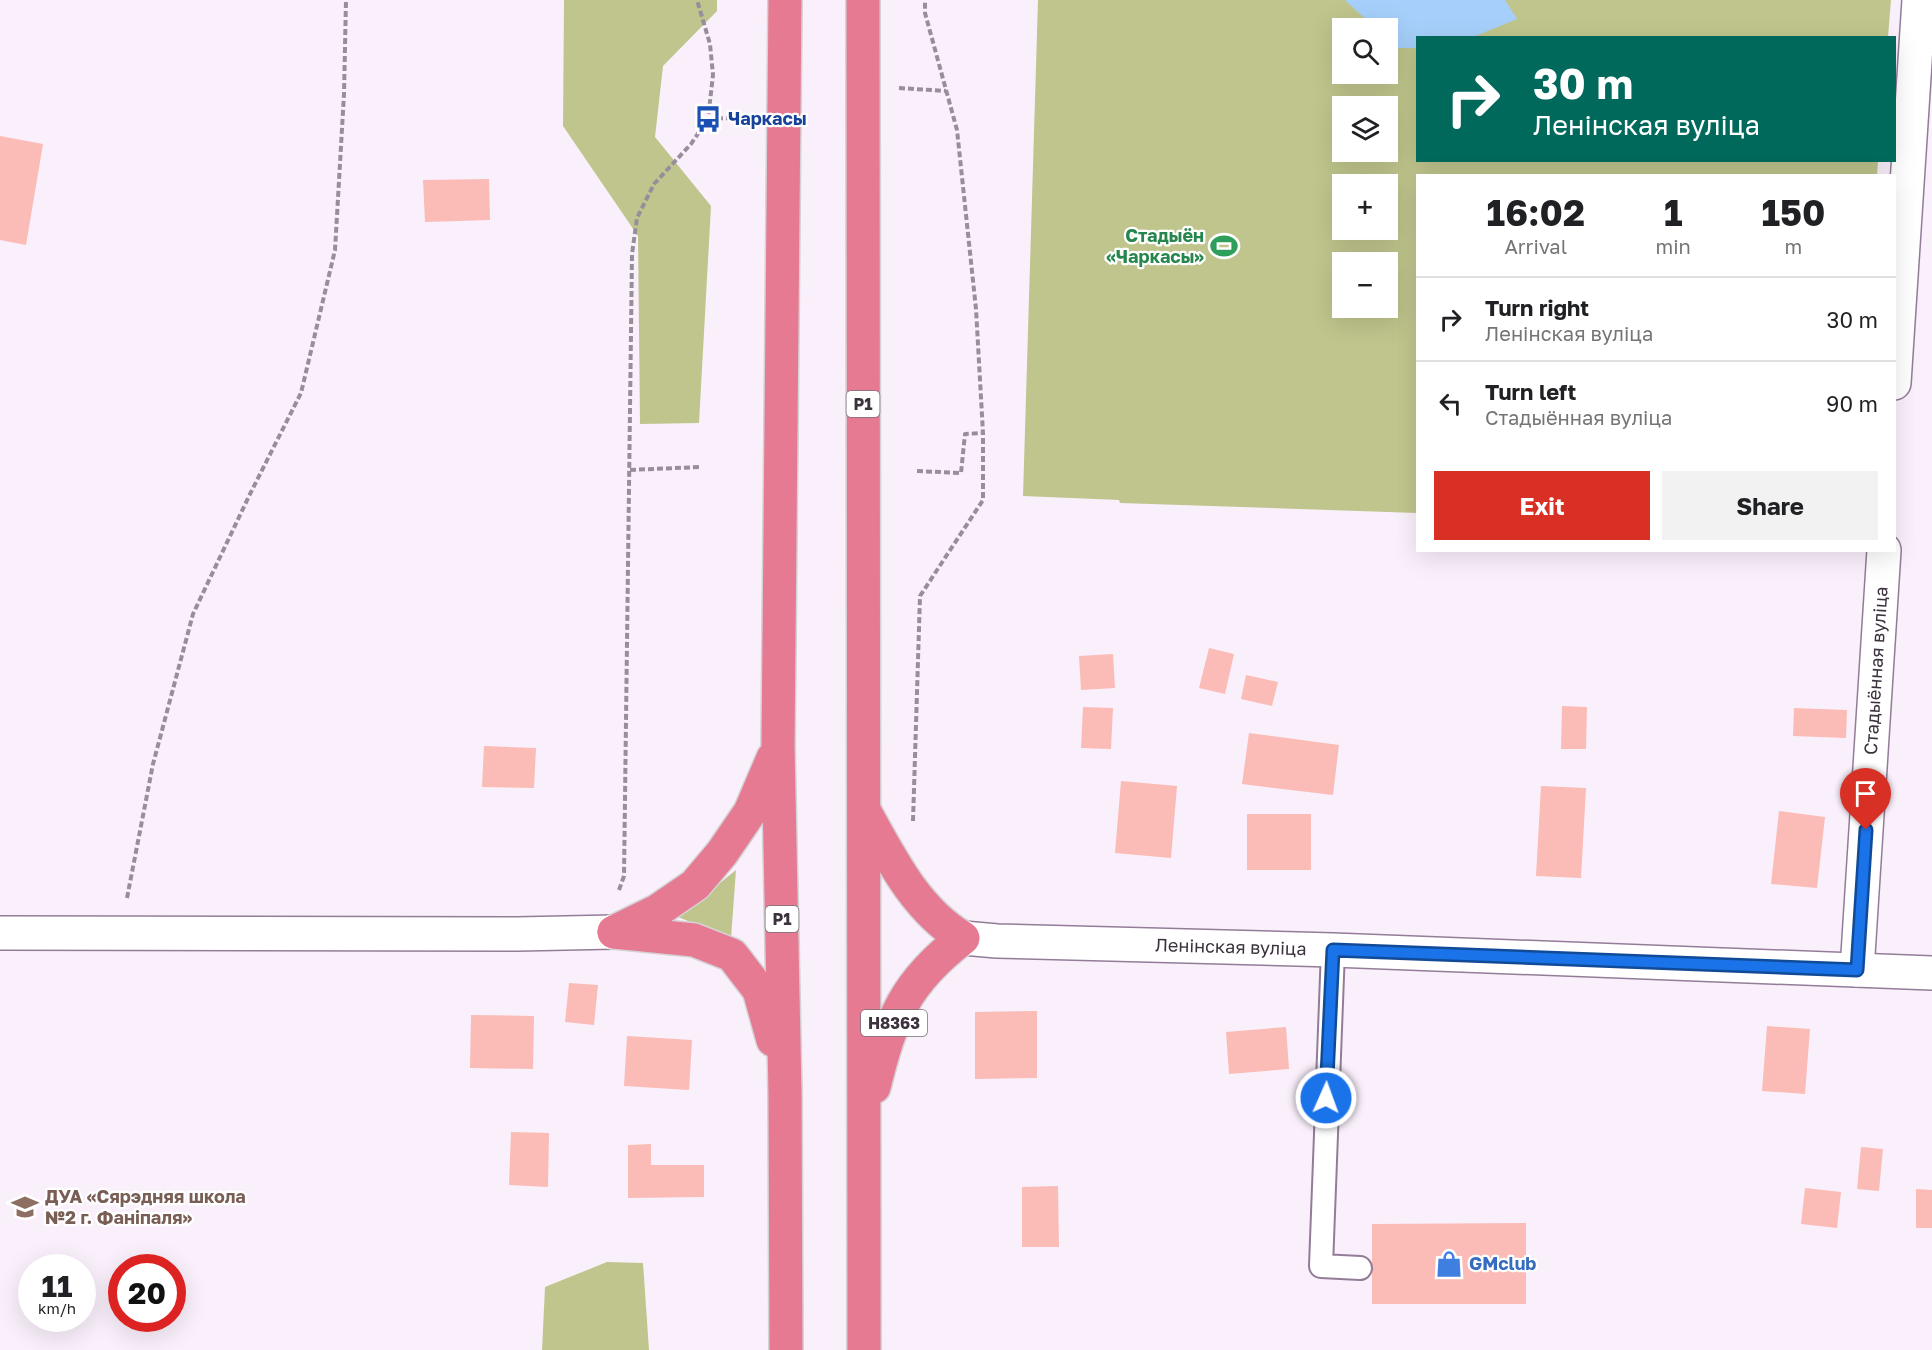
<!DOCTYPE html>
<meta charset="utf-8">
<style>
body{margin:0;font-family:"Golos Text",sans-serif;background:#f2f2f2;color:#202124;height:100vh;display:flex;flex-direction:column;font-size:22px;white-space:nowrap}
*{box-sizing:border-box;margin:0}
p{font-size:20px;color:#757577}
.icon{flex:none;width:33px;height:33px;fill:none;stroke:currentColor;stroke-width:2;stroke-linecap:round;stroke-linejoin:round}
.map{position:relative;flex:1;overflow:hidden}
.details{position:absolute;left:1416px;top:174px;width:480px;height:378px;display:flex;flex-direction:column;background:#fff;border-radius:0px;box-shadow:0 6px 24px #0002}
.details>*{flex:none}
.guide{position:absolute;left:1416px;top:36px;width:480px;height:126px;border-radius:0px;box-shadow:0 6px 24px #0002;background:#00695c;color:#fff;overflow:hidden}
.buttons{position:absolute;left:1332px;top:18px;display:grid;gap:12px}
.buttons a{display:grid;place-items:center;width:66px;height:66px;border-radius:0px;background:#fff;box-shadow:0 6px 24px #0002;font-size:30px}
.speed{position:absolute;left:18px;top:1254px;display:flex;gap:12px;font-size:30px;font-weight:700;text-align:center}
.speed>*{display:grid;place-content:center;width:78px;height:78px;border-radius:50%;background:#fff;box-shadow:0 6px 24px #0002;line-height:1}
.speed small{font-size:15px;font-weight:400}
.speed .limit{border:9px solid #d22;background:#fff;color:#111}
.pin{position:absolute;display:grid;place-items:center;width:51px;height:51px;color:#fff;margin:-62px -26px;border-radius:50% 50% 50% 0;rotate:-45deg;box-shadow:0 0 6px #0007}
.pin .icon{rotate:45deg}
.me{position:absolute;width:66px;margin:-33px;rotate:2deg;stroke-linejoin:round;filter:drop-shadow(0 0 4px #0008)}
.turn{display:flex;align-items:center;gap:21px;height:126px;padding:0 18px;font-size:27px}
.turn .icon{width:78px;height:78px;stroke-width:2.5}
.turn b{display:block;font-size:42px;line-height:51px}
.eta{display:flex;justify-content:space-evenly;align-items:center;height:102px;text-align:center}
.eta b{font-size:36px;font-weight:700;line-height:42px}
.button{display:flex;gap:12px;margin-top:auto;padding:12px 18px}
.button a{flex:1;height:69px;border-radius:0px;background:#d93025;color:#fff;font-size:24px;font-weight:700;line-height:69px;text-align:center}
.button a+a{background:#f2f2f2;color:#202124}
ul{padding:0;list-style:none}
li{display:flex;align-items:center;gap:18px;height:84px;padding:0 18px;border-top:2px solid #e0e0e0}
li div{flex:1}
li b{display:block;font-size:22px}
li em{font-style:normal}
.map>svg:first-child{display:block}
.green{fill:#c0c58d;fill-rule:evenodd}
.water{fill:#a6d0fb}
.building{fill:#fbbbb6}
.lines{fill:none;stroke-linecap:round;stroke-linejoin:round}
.service-casing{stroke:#937c98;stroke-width:26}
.minor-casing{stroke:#937c98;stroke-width:36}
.tertiary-casing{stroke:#937c98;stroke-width:36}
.trunk-casing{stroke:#d4d2d5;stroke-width:36}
.path{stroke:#988e9a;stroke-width:4;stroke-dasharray:6 3;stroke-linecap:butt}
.service{stroke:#fff;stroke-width:22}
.minor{stroke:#fff;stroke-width:33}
.tertiary{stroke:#fff;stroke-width:33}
.trunk{stroke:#e67a92;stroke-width:33}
.route-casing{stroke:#114b97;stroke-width:15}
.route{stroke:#1a73e8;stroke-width:10}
.labels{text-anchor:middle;stroke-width:4.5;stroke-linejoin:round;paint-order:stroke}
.shield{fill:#fff;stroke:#767078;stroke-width:1.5}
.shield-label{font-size:16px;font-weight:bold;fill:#3c323e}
.transit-label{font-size:18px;font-weight:bold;fill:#164399;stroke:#fff;text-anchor:start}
.leisure-label{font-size:18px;font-weight:bold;fill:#27864d;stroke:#fff;text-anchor:end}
.street-label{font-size:18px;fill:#3c323e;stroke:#fff}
.education-label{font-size:18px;font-weight:bold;fill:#785e54;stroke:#fff;text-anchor:start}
.shop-label{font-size:18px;font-weight:bold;fill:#366cbe;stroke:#fff;text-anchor:start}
</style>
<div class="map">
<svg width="1932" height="1350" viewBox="0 0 1932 1350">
<rect width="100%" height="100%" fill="#faf0fc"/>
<g class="green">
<polygon points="564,0 717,0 717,11 663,66 655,137 711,206 699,423 640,424 638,236 563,126"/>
<path d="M 1038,0 L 1891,0 L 1888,37 L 1418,38 L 1418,160 L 1878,161 L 1877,176 L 1418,176 L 1417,513 L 1120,503 L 1119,500 L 1023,496 ZM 1342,28 L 1388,28 L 1388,74 L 1342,74 ZM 1342,106 L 1388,106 L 1388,152 L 1342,152 ZM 1342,184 L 1388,184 L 1388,230 L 1342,230 ZM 1342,262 L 1388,262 L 1388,308 L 1342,308 Z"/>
<polygon points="736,870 731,938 678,917"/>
<polygon points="607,1262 643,1263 649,1350 542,1350 545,1287"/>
</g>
<polygon class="water" points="1345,0 1505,0 1517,19 1473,37 1418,38 1417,48 1395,48 1388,41 1388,28 1375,28"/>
<g class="building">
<polygon points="0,136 43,144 26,245 0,240"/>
<polygon points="489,179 490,220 425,222 423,180"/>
<polygon points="1209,648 1234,654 1225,694 1199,688"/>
<polygon points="1113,654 1115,688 1081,690 1079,656"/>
<polygon points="1246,675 1278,682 1272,706 1241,699"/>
<polygon points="1562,706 1587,707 1586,749 1561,749"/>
<polygon points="1083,707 1113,708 1111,749 1081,748"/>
<polygon points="1794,708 1847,710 1846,738 1793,736"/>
<polygon points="1249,733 1339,745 1333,795 1242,784"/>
<polygon points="484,746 536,748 534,788 482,787"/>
<polygon points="1121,781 1177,786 1171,858 1115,853"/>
<polygon points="1541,786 1586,788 1581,878 1536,876"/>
<polygon points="1779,811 1825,817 1817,888 1771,884"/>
<rect x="1247" y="814" width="64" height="56"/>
<polygon points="569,983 598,985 594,1025 565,1022"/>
<polygon points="1037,1011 1037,1078 975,1079 975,1012"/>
<polygon points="471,1015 534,1016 533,1069 470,1068"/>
<polygon points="1767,1026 1810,1029 1805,1094 1762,1091"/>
<polygon points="1286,1027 1289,1069 1229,1074 1226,1032"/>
<polygon points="627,1036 692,1040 689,1090 624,1086"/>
<polygon points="511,1132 549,1133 548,1187 509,1185"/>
<polygon points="651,1144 651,1165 704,1165 704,1197 628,1198 628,1145"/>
<polygon points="1861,1147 1883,1149 1879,1191 1857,1189"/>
<polygon points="1058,1186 1059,1247 1022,1247 1022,1187"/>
<polygon points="1805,1188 1841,1192 1837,1228 1801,1224"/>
<polygon points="1916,1189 1932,1190 1932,1228 1916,1228"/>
<polygon points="1526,1223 1526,1304 1372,1304 1372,1224"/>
</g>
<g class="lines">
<defs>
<polyline id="service" points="1333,950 1321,1266 1360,1268"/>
<g id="minor">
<polyline points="1894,383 1919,0"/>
<path id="s1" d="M 1857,970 L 1884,550"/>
</g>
<g id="tertiary">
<polyline points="0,933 517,934 614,932"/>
<path id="s2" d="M 963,938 L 997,941 L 1333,950 L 1932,973"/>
</g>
<g id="trunk">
<polyline points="785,0 778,746 785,1093 786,1350"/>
<polyline points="863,0 864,1350"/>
<path d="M 865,812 C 891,859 916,910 963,938 C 905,982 891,1018 874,1087"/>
<polyline points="614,932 694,940 732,955 759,990 773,1040"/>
<polyline points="614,932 657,911 695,885 722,853 750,812 773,758"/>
</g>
</defs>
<use href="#service" class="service-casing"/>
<use href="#minor" class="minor-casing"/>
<use href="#tertiary" class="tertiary-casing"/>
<use href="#trunk" class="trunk-casing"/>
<g class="path">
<polyline points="899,88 946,91"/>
<polyline points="708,119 750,117"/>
<polyline points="630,470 700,467"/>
<polyline points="917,471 961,473 965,434 983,433 976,309 957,130 925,13 925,0"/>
<polyline points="913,821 920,596 983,500 983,433"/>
<polyline points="619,890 624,876 632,254 637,218 654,184 691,144 708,119 713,75 710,44 697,0"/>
<polyline points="127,898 153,764 193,614 250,494 301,393 335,250 344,94 346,0"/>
</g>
<use href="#service" class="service"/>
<use href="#minor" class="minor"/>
<use href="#tertiary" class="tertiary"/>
<use href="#trunk" class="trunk"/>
</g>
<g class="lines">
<defs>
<polyline id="route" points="1326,1098 1333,950 1857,970 1866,830"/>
</defs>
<use href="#route" class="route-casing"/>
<use href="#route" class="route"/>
</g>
<defs>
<symbol id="bus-bare" viewBox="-9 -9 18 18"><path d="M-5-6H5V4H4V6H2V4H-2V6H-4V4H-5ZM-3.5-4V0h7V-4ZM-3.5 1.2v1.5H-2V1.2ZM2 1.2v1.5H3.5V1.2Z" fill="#1a4fb4" stroke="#fff" stroke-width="2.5" paint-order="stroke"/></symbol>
<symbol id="stadium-bare" viewBox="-9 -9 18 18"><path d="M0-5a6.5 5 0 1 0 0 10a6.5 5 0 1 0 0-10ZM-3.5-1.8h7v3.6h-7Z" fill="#2e9e5b" stroke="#fff" stroke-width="2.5" paint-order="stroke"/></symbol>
<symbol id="school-bare" viewBox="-9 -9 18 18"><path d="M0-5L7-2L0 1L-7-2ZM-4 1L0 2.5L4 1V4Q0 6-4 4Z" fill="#8d6e63" stroke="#fff" stroke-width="2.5" paint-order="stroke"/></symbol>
<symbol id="shop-bare" viewBox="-9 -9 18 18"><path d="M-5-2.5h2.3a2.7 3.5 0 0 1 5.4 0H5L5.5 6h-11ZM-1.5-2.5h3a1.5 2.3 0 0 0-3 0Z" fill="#3f7fe0" stroke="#fff" stroke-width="2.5" paint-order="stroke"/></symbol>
</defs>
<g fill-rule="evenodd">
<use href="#bus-bare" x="689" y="100" width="38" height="38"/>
<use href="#stadium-bare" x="1205" y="227" width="38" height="38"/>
<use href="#school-bare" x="6" y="1188" width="38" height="38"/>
<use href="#shop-bare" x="1430" y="1245" width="38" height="38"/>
</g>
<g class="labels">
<g class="shield">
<rect x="846.5" y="391" width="33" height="26" rx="4.5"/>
<rect x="765.5" y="906" width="33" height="26" rx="4.5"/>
<rect x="861" y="1010" width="66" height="26" rx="4.5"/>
</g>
<g class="shield-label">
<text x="863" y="410">Р1</text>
<text x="782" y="925">Р1</text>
<text x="894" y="1029">Н8363</text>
</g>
<g class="transit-label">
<text x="728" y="125">Чаркасы</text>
</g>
<g class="leisure-label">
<text x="1204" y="242">Стадыён<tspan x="1204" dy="21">«Чаркасы»</tspan></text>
</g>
<g class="street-label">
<text dy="6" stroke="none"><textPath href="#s1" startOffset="300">Стадыённая вуліца</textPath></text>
<text dy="6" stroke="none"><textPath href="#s2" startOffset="268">Ленінская вуліца</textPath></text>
</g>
<g class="education-label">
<text x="45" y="1203">ДУА «Сярэдняя школа<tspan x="45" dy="21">№2 г. Фаніпаля»</tspan></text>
</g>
<g class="shop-label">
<text x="1469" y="1270">GMclub</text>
</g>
</g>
</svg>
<div class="buttons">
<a><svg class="icon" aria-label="search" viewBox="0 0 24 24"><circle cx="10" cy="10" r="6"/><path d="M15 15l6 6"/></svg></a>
<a><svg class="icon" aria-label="layers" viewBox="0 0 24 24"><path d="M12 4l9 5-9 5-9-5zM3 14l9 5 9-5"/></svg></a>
<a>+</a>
<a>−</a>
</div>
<div class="speed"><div>11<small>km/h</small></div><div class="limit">20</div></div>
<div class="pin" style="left:1866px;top:830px;background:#d93025"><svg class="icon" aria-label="arrive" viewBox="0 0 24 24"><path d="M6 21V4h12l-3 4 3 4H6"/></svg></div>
<svg class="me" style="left:1326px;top:1098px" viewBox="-20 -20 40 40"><circle r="17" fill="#1a73e8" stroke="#fff" stroke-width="3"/><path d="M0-11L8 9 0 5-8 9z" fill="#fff"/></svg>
<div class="guide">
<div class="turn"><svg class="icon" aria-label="right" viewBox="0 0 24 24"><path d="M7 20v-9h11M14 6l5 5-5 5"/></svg><div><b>30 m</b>Ленінская вуліца</div></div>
</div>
<section class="details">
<div class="eta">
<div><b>16:02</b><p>Arrival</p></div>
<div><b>1</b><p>min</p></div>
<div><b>150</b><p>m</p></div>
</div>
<ul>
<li><svg class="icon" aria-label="right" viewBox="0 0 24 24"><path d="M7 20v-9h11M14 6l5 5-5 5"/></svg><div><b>Turn right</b><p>Ленінская вуліца</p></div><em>30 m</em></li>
<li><svg class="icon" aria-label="left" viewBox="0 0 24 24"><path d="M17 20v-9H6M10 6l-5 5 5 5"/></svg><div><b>Turn left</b><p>Стадыённая вуліца</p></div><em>90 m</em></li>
</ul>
<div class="button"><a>Exit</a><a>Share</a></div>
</section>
</div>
